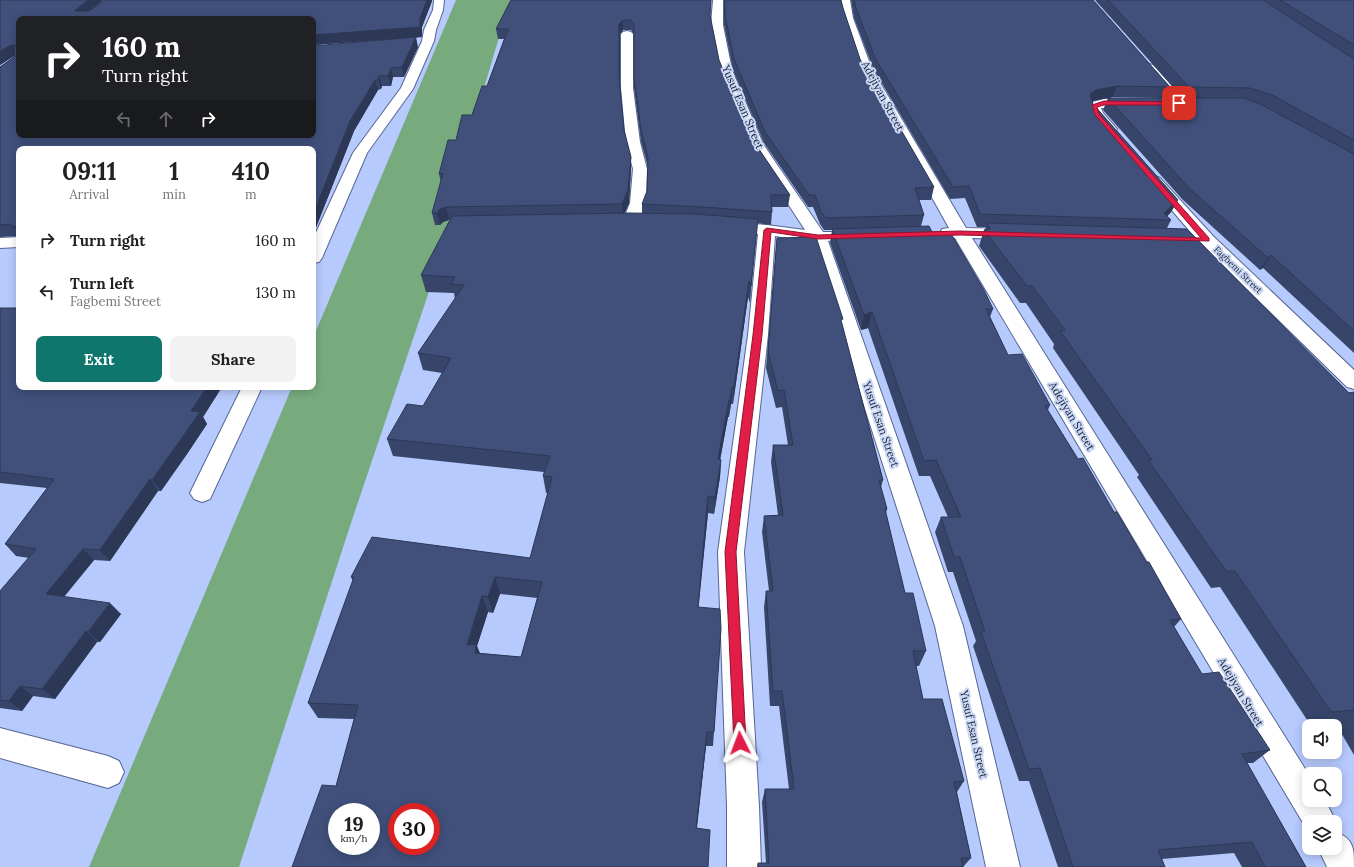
<!DOCTYPE html>
<style>
body{margin:0;font-family:Lora,serif;background:#f2f2f2;color:#222;height:100vh;display:flex;flex-direction:column;font-size:15px;white-space:nowrap}
*{box-sizing:border-box;margin:0}
p{font-size:13px;color:#767676}
.icon{flex:none;width:22px;height:22px;fill:none;stroke:currentColor;stroke-width:2;stroke-linecap:round;stroke-linejoin:round}
.map{position:relative;flex:1;overflow:hidden}
.details{position:absolute;left:16px;top:146px;width:300px;height:244px;display:flex;flex-direction:column;background:#fff;border-radius:8px;box-shadow:0 2px 10px #0003}
.details>*{flex:none}
.top-card{position:absolute;left:16px;top:16px;width:300px;height:122px;border-radius:8px;box-shadow:0 2px 10px #0003;background:#202124;color:#fff;overflow:hidden}
.controls{position:absolute;left:1302px;top:719px;display:grid;gap:8px}
.controls a{display:grid;place-items:center;width:40px;height:40px;border-radius:8px;background:#fff;box-shadow:0 2px 10px #0003;font-size:20px}
.speed{position:absolute;left:328px;top:803px;display:flex;gap:8px;font-size:20px;font-weight:700;text-align:center}
.speed>*{display:grid;place-content:center;width:52px;height:52px;border-radius:50%;background:#fff;box-shadow:0 2px 10px #0003;line-height:1}
.speed small{font-size:10px;font-weight:400}
.speed .limit{border:6px solid #d22;background:#fff;color:#111}
.pin{position:absolute;display:grid;place-items:center;width:34px;height:34px;color:#fff;margin:-17px;border-radius:8px;box-shadow:0 2px 6px #0006}
.me{position:absolute;width:44px;margin:-22px;rotate:357deg;stroke-linejoin:round;filter:drop-shadow(0 0 3px #0008)}
.turn{display:flex;align-items:center;gap:14px;height:84px;padding:0 20px;font-size:18px}
.turn .icon{width:52px;height:52px;stroke-width:2.5}
.turn b{display:block;font-size:28px;line-height:34px}
.lanes{display:flex;align-items:center;height:38px;padding:0 20px;background:#0003;justify-content:center;gap:20px;direction:ltr}
.lanes .off{opacity:.35}
.eta{display:flex;justify-content:space-evenly;align-items:center;height:68px;text-align:center}
.eta b{font-size:24px;font-weight:700;line-height:28px}
.button{display:flex;gap:8px;margin-top:auto;padding:8px 20px}
.button a{flex:1;height:46px;border-radius:8px;background:#0f766e;color:#fff;font-size:16px;font-weight:700;line-height:46px;text-align:center}
.button a+a{background:#f2f2f2;color:#222}
ul{padding:0;list-style:none}
li{display:flex;align-items:center;gap:12px;height:52px;padding:0 20px}
li div{flex:1}
li b{display:block;font-size:15px}
li em{font-style:normal}
.map>svg:first-child{display:block}
.water{fill:#77ab7e}
.lines{fill:none;stroke-linecap:round;stroke-linejoin:round}
.minor-casing{stroke:#556592;stroke-width:2}
.minor{fill:#fff;fill-rule:evenodd}
.wall{fill:#37456a;fill-rule:evenodd}
.shaded-wall{fill:#2d3856}
.building{fill:#40507b;stroke:#2d3856;fill-rule:evenodd}
.route{fill:#e11d48;stroke:#92132f}
.labels{text-anchor:middle;stroke-width:4;stroke-linejoin:round;paint-order:stroke}
.far-street-label{font-size:9px;fill:#181f31;stroke:#cbd8f6}
.street-label{font-size:11px;fill:#181f31;stroke:#cbd8f6}
</style>
<div class="map">
<svg width="1354" height="867" viewBox="0 0 1354 867">
<rect width="100%" height="100%" fill="#b6cafd"/>
<polygon class="water" points="456,0 510,0 479,105 443,250 351,523 239,867 89,867 292,387 313,387 313,338"/>
<g class="lines">
<defs>
<g id="minor">
<polygon points="434,0 444,0 443,10 436,30 434,41 413,89 367,153 322,258 319,262 313,263 313,239 353,153 401,88 422,41 424,30 433,10"/>
<polygon points="713,0 723,0 723,25 732,70 763,144 823,232 834,232 836,236 834,240 828,241 963,626 1020,867 986,867 935,626 811,241 775,236 768,335 744,552 759,806 761,867 727,867 727,806 718,552 748,335 758,234 721,230 719,227 721,224 727,222 767,225 805,230 749,144 720,70 711,25"/>
<polygon points="840,0 850,0 853,18 872,69 966,228 1014,229 1020,230 1022,234 1020,238 1014,239 972,238 1309,775 1309,800 1325,800 1336,822 1335,825 1335,822 1309,822 1309,833 955,238 942,237 940,233 942,229 949,228 860,69 843,18"/>
<polygon points="627,31 631,32 633,34 633,88 640,142 647,169 646,203 636,226 630,228 624,226 622,223 630,203 633,169 626,142 621,88 621,34 623,32"/>
<polygon points="1149,64 1153,65 1184,100 1186,103 1184,106 1174,106 1145,71 1143,68 1145,65"/>
<path d="M 1104,99 L 1136,100 L 1141,101 L 1143,104 L 1141,107 L 1136,108 L 1101,108 L 1103,113 L 1117,129 L 1115,132 C 1101,135 1091,117 1087,106 L 1089,103 Z"/>
<polygon points="1155,176 1160,178 1213,236 1354,370 1354,389 1347,387 1202,245 1162,243 1160,239 1162,235 1168,234 1193,235 1147,181 1150,178"/>
<polygon points="19,237 19,247 0,248 0,238"/>
<polygon points="242,387 262,387 210,499 202,502 194,499 190,493"/>
<polygon points="0,728 108,756 119,761 124,772 119,783 108,788 0,758"/>
<path d="M 1335,831 C 1354,840 1354,847 1354,867 L 1327,867 L 1318,848 L 1335,848 Z"/>
</g>
</defs>
<use href="#minor" class="minor-casing"/>
<use href="#minor" class="minor"/>
</g>
<g class="wall">
<polygon points="0,0 89,11 105,0 432,0 432,1 422,27 422,37 313,45 313,19 19,19 313,46 418,47 404,77 393,77 391,86 382,86 381,89 378,90 354,131 315,230 313,231 313,149 19,149 19,236 0,237 0,67 14,57 14,56 0,65"/>
<polygon points="724,0 841,0 843,8 860,59 934,187 931,200 919,200 924,215 921,226 932,232 993,309 990,317 1008,355 1050,405 1048,410 1078,459 1146,562 1181,619 1174,627 1202,674 1270,750 1253,763 1247,763 1306,867 1242,867 1234,853 1162,859 1165,867 1058,867 1029,781 1019,781 973,646 976,641 953,572 948,572 935,532 941,517 948,517 930,476 919,476 868,328 861,330 830,243 832,230 824,230 820,224 813,207 808,207 764,143 733,70 724,25"/>
<polygon points="851,0 1093,0 1170,87 1166,98 1113,97 1092,101 1093,104 1178,200 1171,212 1167,216 1171,220 1167,228 1349,393 1354,392 1354,755 1336,724 1311,726 1220,587 1211,588 1137,477 1139,475 1053,348 1054,344 1026,303 1020,303 979,246 984,230 985,230 986,227 977,227 965,198 950,199 873,68 854,18"/>
<polygon points="1095,0 1354,0 1354,353 1263,268 1260,270 1183,200 1103,110 1108,98 1183,98"/>
<path d="M 510,1 L 710,17 L 719,60 L 748,133 L 790,195 L 788,207 L 772,207 L 772,212 L 771,225 L 757,223 L 750,303 L 748,297 L 733,404 L 731,404 L 729,417 L 728,417 L 720,460 L 721,460 L 720,477 L 714,514 L 708,513 L 698,607 L 721,629 L 713,746 L 706,746 L 697,828 L 708,867 L 336,786 L 354,719 L 318,718 L 308,703 L 353,581 L 351,577 L 530,558 L 548,493 L 546,493 L 543,476 L 544,472 L 393,456 L 387,439 L 423,406 L 442,373 L 423,370 L 418,353 L 455,299 L 454,293 L 426,292 L 421,275 L 451,219 L 443,222 L 440,225 L 435,225 L 432,213 L 441,182 L 439,174 L 456,140 L 472,115 L 487,86 L 504,39 L 498,39 L 496,29 ZM 623,30 L 631,30 L 634,34 L 634,88 L 641,142 L 648,167 L 647,191 L 642,204 L 642,214 L 624,214 L 629,203 L 631,169 L 631,157 L 624,130 L 620,83 L 620,34 ZM 500,594 L 537,598 L 521,657 L 480,653 L 477,646 L 488,612 L 493,613 Z"/>
<polygon points="777,238 842,324 883,480 881,487 887,509 886,513 905,593 926,651 919,666 916,666 923,699 964,781 957,792 971,858 963,867 757,867 758,863 766,863 762,802 765,789 789,789 779,706 770,706 764,607 766,591 769,591 762,532 764,516 778,515 771,462 773,445 788,445 782,407 776,408 766,368"/>
<polygon points="0,308 19,387 222,387 203,417 207,424 187,454 161,491 158,491 110,561 94,560 64,597 121,614 100,642 97,642 55,699 33,696 22,711 0,708 0,591 29,558 16,556 5,544 47,488 0,483"/>
</g>
<g class="shaded-wall">
<polygon points="88,0 104,0 80,18 75,11 76,9"/>
<polygon points="427,0 432,0 432,1 422,27 422,37 313,45 313,35 420,18"/>
<polygon points="623,20 623,30 620,34 620,88 619,24"/>
<polygon points="416,37 418,47 404,77 402,67"/>
<polygon points="15,45 14,56 0,65 0,52 9,46"/>
<polygon points="391,68 393,77 391,86 388,76"/>
<polygon points="379,76 382,86 381,89 378,80"/>
<polygon points="375,80 378,90 354,131 315,230 313,224 313,215 350,121"/>
<polygon points="1117,86 1113,97 1092,101 1090,94 1096,90"/>
<polygon points="631,157 631,169 629,203 623,217 622,204"/>
<polygon points="1178,200 1171,212 1164,220 1164,213"/>
<polygon points="446,207 449,220 443,222 440,225 437,213 440,209"/>
<polygon points="1271,255 1263,268 1260,270 1268,258"/>
<polygon points="749,281 748,297 733,404 734,387"/>
<polygon points="872,312 868,328 861,330 864,315"/>
<polygon points="207,387 222,387 203,417 207,424 187,454 161,491 152,480 191,411"/>
<polygon points="732,387 731,404 729,417 730,400"/>
<polygon points="729,400 728,417 717,476 718,459"/>
<polygon points="721,460 720,477 714,514 715,497"/>
<polygon points="150,479 158,491 110,561 100,550"/>
<polygon points="708,496 708,513 697,623 698,607"/>
<polygon points="83,549 94,560 57,605 46,594"/>
<polygon points="495,577 500,594 493,613 488,597"/>
<polygon points="482,596 488,612 477,646 482,660 467,645"/>
<polygon points="110,603 121,614 100,642 88,632"/>
<polygon points="86,631 97,642 55,699 42,689"/>
<polygon points="20,686 33,696 22,711 9,701"/>
<polygon points="707,732 706,746 695,840 696,828"/>
</g>
<g class="building">
<polygon points="0,0 88,0 76,9 75,11 89,11 105,0 427,0 420,18 420,27 313,35 313,19 19,19 19,135 313,135 313,46 416,37 402,67 391,68 388,76 379,76 378,80 375,80 350,121 313,215 313,149 19,149 19,226 13,227 11,224 0,225 0,67 14,57 15,45 9,46 0,52"/>
<polygon points="511,0 711,0 710,15 719,60 748,133 790,195 771,195 772,212 703,207 642,204 647,191 648,157 641,130 634,77 634,24 631,20 623,20 619,24 619,77 624,130 631,157 628,190 622,204 446,207 440,209 437,213 432,213 443,173 439,174 448,140 456,140 462,115 472,115 482,86 487,86 506,35 509,29 496,29"/>
<polygon points="725,0 841,0 843,8 860,59 934,187 915,188 924,215 826,218 821,212 815,195 809,195 765,132 734,59 725,15"/>
<polygon points="854,0 1093,0 1170,87 1117,86 1096,90 1090,94 1093,104 1178,200 1164,213 1171,220 980,214 969,186 953,187 875,58 856,8"/>
<polygon points="1108,0 1263,0 1354,59 1354,140 1274,96 1250,88 1189,87"/>
<polygon points="1280,0 1354,0 1354,45"/>
<polygon points="1108,98 1244,98 1262,105 1354,154 1354,331 1271,255 1268,258 1189,188"/>
<path d="M 629,213 L 696,214 L 758,219 L 751,286 L 749,281 L 734,387 L 732,387 L 730,400 L 729,400 L 718,459 L 721,460 L 715,497 L 708,496 L 698,607 L 720,609 L 721,629 L 714,732 L 707,732 L 696,828 L 710,830 L 708,867 L 292,867 L 322,785 L 336,786 L 358,705 L 308,703 L 354,577 L 351,577 L 372,537 L 530,558 L 552,477 L 543,476 L 550,456 L 387,439 L 407,404 L 423,406 L 451,358 L 418,353 L 464,285 L 451,284 L 455,277 L 421,275 L 452,216 ZM 495,577 L 542,582 L 521,657 L 475,653 L 476,644 L 467,645 L 482,596 L 488,597 ZM 337,812 L 371,812 L 371,846 L 337,846 ZM 397,812 L 431,812 L 431,846 L 397,846 Z"/>
<polygon points="987,223 1187,229 1349,393 1354,392 1354,710 1331,712 1235,571 1226,571 1148,460 1152,460 1060,331 1065,330 1032,286 1027,286 984,230 990,229"/>
<polygon points="929,226 932,232 950,232 984,290 993,309 986,309 1008,355 1022,354 1050,405 1045,406 1078,459 1083,458 1114,512 1117,512 1146,562 1149,562 1181,619 1170,620 1202,674 1219,672 1270,750 1242,754 1306,867 1265,867 1252,842 1158,850 1165,867 1073,867 1040,768 1029,769 981,632 985,632 960,557 954,557 941,517 961,517 936,460 924,461 872,312 864,315 832,229"/>
<polygon points="816,237 843,319 841,320 883,480 879,480 887,509 885,509 905,593 913,593 926,651 913,651 923,699 942,699 964,781 954,782 971,858 961,858 963,867 758,867 758,863 769,863 765,789 794,789 782,691 773,691 766,591 773,591 764,516 783,515 773,445 793,445 784,390 778,391 768,351 777,238"/>
<polygon points="0,308 19,308 19,387 207,387 191,411 200,412 179,442 152,480 150,479 100,550 83,549 46,594 110,603 88,632 86,631 42,689 20,686 9,701 0,700 0,591 36,549 5,544 54,479 0,472"/>
</g>
<polygon class="route" points="1104,101 1181,102 1181,104 1179,105 1104,105 1097,107 1099,114 1209,238 1209,241 960,235 818,239 771,232 762,335 736,552 746,743 744,747 740,749 735,747 734,743 725,552 753,335 764,230 767,228 818,235 960,231 1201,238 1095,115 1092,105"/>
<g class="labels">
<g class="far-street-label">
<text transform="translate(1238 270) rotate(44)" y="3">Fagbemi Street</text>
</g>
<g class="street-label">
<text transform="translate(883 96) rotate(62)" y="4">Adejiyan Street</text>
<text transform="translate(743 107) rotate(67)" y="4">Yusuf Esan Street</text>
<text transform="translate(1072 416) rotate(59)" y="4">Adejiyan Street</text>
<text transform="translate(881 424) rotate(71)" y="4">Yusuf Esan Street</text>
<text transform="translate(1241 692) rotate(59)" y="4">Adejiyan Street</text>
<text transform="translate(974 734) rotate(77)" y="4">Yusuf Esan Street</text>
</g>
</g>
</svg>
<div class="controls">
<a><svg class="icon" aria-label="sound" viewBox="0 0 24 24"><path d="M4 9h4l5-4v14l-5-4H4zM17 9q2 3 0 6"/></svg></a>
<a><svg class="icon" aria-label="search" viewBox="0 0 24 24"><circle cx="10" cy="10" r="6"/><path d="M15 15l6 6"/></svg></a>
<a><svg class="icon" aria-label="layers" viewBox="0 0 24 24"><path d="M12 4l9 5-9 5-9-5zM3 14l9 5 9-5"/></svg></a>
</div>
<div class="speed"><div>19<small>km/h</small></div><div class="limit">30</div></div>
<div class="pin" style="left:1179px;top:103px;background:#d93025"><svg class="icon" aria-label="arrive" viewBox="0 0 24 24"><path d="M6 21V4h12l-3 4 3 4H6"/></svg></div>
<svg class="me" style="left:740px;top:743px" viewBox="-20 -20 40 40"><path d="M0-17L14 15 0 8-14 15z" fill="#e11d48" stroke="#fff" stroke-width="4"/></svg>
<div class="top-card">
<div class="turn"><svg class="icon" aria-label="right" viewBox="0 0 24 24"><path d="M7 20v-9h11M14 6l5 5-5 5"/></svg><div><b>160 m</b>Turn right</div></div>
<div class="lanes"><svg class="icon off" aria-label="left" viewBox="0 0 24 24"><path d="M17 20v-9H6M10 6l-5 5 5 5"/></svg><svg class="icon off" aria-label="ahead" viewBox="0 0 24 24"><path d="M12 20V5M6 11l6-6 6 6"/></svg><svg class="icon" aria-label="right" viewBox="0 0 24 24"><path d="M7 20v-9h11M14 6l5 5-5 5"/></svg></div>
</div>
<section class="details">
<div class="eta">
<div><b>09:11</b><p>Arrival</p></div>
<div><b>1</b><p>min</p></div>
<div><b>410</b><p>m</p></div>
</div>
<ul>
<li><svg class="icon" aria-label="right" viewBox="0 0 24 24"><path d="M7 20v-9h11M14 6l5 5-5 5"/></svg><div><b>Turn right</b></div><em>160 m</em></li>
<li><svg class="icon" aria-label="left" viewBox="0 0 24 24"><path d="M17 20v-9H6M10 6l-5 5 5 5"/></svg><div><b>Turn left</b><p>Fagbemi Street</p></div><em>130 m</em></li>
</ul>
<div class="button"><a>Exit</a><a>Share</a></div>
</section>
</div>
